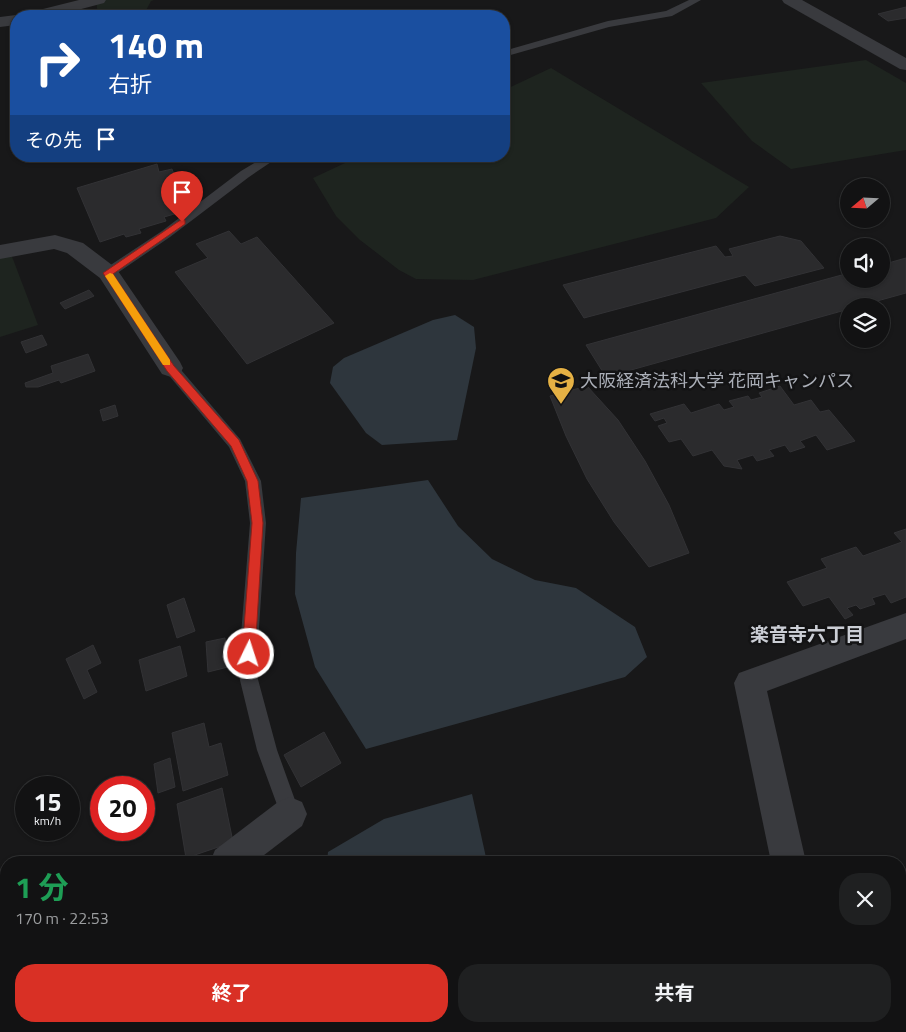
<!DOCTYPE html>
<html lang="ja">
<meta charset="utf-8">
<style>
body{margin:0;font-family:"Titillium Web","Noto Sans JP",sans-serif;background:#1f2021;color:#f1f3f6;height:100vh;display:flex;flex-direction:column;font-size:19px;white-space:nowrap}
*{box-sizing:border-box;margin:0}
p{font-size:16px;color:#9c9ea0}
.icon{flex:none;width:28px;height:28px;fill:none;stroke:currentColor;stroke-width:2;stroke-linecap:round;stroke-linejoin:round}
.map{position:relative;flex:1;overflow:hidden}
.panel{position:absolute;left:0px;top:856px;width:906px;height:176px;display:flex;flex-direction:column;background:#121213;border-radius:20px 20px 0 0;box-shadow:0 1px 4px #0004,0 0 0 1px #313233}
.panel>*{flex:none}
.top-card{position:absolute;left:10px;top:10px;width:500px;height:152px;border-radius:20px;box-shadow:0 1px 4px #0004,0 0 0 1px #313233;background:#1a4fa0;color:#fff;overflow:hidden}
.needle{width:32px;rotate:251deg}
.fabs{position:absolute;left:840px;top:178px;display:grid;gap:10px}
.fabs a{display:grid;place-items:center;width:50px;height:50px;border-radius:50%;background:#121213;box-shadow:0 1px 4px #0004,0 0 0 1px #313233;font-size:25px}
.speed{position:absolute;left:15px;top:776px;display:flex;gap:10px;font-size:25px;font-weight:700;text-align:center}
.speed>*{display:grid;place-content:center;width:65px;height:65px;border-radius:50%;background:#121213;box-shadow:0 1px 4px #0004,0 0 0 1px #313233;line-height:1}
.speed small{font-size:12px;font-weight:400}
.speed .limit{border:8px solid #d22;background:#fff;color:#111}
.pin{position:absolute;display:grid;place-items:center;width:42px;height:42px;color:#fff;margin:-51px -21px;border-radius:50% 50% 50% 0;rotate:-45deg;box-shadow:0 0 5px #0007}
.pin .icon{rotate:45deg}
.me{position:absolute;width:55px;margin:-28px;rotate:4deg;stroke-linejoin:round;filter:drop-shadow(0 0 4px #0008)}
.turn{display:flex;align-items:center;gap:18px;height:105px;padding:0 15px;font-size:22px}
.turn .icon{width:65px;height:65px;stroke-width:2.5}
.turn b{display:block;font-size:35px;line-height:42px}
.then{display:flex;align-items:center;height:48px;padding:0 15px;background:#0003;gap:10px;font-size:19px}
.round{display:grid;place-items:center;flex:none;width:52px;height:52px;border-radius:20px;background:#1f2021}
.overview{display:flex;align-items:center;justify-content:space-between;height:85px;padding:0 15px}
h1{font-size:30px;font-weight:700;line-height:38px;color:#1e9e55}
.cta{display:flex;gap:10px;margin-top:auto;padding:10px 15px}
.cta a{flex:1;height:58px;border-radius:20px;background:#d93025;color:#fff;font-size:20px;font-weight:700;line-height:58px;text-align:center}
.cta a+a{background:#1f2021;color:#f1f3f6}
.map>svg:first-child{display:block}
.green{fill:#1e241f}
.water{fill:#2e363d}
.building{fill:#2b2b2d;stroke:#323235}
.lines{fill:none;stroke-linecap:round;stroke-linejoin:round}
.service{fill:#393a3e;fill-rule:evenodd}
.minor{fill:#393a3e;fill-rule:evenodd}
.tertiary{fill:#393a3e;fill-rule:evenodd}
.route{fill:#d93025;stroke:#8d1f18}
.slow{fill:#f59e0b}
.labels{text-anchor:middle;stroke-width:5;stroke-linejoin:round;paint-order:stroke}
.poi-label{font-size:18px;fill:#abafb8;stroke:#131314;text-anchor:start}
.neighbourhood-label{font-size:19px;font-weight:bold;fill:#cbced5;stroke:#131314}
</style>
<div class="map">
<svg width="906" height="1032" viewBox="0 0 906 1032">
<rect width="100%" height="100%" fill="#181819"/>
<g class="green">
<polygon points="96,0 154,0 151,1 143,16 98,16"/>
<polygon points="866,60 906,83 906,150 791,169 752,141 701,83"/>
<polygon points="551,68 749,187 716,218 473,280 416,279 399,270 360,240 336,216 313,178 360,156 504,156 504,90"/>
<polygon points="11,254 38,325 0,337 0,258"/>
</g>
<g class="water">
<polygon points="455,315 474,327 476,348 457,440 382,445 366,433 330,383 333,367 344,358 433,320"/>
<polygon points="428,480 458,526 492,559 535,580 576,588 635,627 647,657 625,677 366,749 315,667 295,594 296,553 301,498"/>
<polygon points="472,794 487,862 327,862 328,852 384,819"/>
<polygon points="340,1026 457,1026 448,1032 341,1032"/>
</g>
<g class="building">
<polygon points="906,7 906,18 888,21 878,14"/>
<polygon points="272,10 280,12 282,16 236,16"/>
<polygon points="157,164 159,172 172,169 186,208 177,210 178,213 164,217 166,221 139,229 141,233 126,237 124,234 100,242 77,188"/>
<polygon points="229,231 241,244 257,237 334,323 247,364 175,272 208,258 196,244"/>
<polygon points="780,236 801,241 824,268 755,286 745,275 584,318 563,285 716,246 725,257 733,256 729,249"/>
<polygon points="906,258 906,293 859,306 849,306 849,309 606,377 586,345 849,273 849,279 881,279 881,265"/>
<polygon points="89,290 94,296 65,309 60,303"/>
<polygon points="42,335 47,345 26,353 21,342"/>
<polygon points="88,354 95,371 61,383 59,380 38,387 26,387 25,383 53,373 51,366"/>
<polygon points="587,386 618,420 645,461 669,505 689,553 649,567 614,522 587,479 566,436 550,396"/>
<polygon points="780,386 794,405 811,400 820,412 829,410 855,441 827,450 816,435 800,441 805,447 790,452 785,445 769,450 774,456 757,461 753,455 737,460 742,469 724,466 712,450 693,456 681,439 669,442 658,426 667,423 664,418 655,421 650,414 684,404 691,413 719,404 724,410 734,407 729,401 748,396 751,400 762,397 759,393"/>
<polygon points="115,405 118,416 103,421 100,410"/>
<polygon points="906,529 906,597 891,603 885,594 872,598 875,604 860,609 856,605 847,608 853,615 845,619 829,597 803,606 787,582 827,568 821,559 856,547 863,556 902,542 894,533"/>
<polygon points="184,598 195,631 177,638 167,605"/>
<polygon points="225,638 228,667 208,672 206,642"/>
<polygon points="93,645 101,663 87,670 97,692 84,699 66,659"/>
<polygon points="180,646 187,676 146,691 139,660"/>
<polygon points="204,723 209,747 221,743 228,775 183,791 172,733"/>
<polygon points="324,732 341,763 301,787 284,755"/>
<polygon points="170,758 175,787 158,793 154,764"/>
<polygon points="222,788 233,842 186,858 177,804"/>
<polygon points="6,930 6,991 0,993 0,933"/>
<polygon points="114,1026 135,1026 136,1032 99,1032"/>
<rect x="193" y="1026" width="59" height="6"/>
<polygon points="579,1026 608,1026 589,1032 581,1032"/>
<polygon points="680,1026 739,1026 741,1032 673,1032 672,1027"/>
</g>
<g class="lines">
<g class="service">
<polygon points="689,0 701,0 672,16 609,27 504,57 504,51 608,21 666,11"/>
<polygon points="266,156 280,156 249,177 170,237 113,276 103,276 101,273 103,270 162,231 241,171"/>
<polygon points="171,363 176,364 240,439 261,481 266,523 256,672 277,750 300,814 297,821 290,824 283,821 257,750 238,672 250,523 245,481 229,447 166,372 164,368 166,364"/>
</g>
<g class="minor">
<polygon points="79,0 106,0 104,3 55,16 29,16 31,12"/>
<polygon points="16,15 21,16 16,16 16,25 0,27 0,17"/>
<polygon points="55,235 83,243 116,268 180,362 183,368 180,374 171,377 162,374 100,278 67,253 54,249 0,259 0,245"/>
<polygon points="906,613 906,639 767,691 806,862 771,862 734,683 739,673"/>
<polygon points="290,797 302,802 307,814 302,826 255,862 210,862 215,850 278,802"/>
<polygon points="154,1026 192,1026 193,1032 155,1032"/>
<polygon points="533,1026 575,1026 575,1028 574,1032 531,1032"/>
<rect x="771" y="1026" width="38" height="6"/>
</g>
<polygon class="tertiary" points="782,0 802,0 906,58 906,70 900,69 784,3"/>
</g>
<polygon class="route" points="182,219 185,220 185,224 113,274 174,366 239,440 258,481 263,523 255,654 253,658 249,660 244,658 242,654 252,523 247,481 231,446 167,371 103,273"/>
<polygon class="slow" points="110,273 113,274 170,360 170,365 163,365 105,276"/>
<defs>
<symbol id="university-pin" viewBox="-11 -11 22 30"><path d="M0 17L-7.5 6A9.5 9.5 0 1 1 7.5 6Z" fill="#e5b144" stroke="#131314"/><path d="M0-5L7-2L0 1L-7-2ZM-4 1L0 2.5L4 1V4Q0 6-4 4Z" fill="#111"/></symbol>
</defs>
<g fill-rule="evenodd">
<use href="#university-pin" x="545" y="365" width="32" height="43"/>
</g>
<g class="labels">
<g class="poi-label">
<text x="580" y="387">大阪経済法科大学 花岡キャンパス</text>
</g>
<g class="neighbourhood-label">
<text x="807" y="641">楽音寺六丁目</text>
</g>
</g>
</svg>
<div class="fabs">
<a><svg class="needle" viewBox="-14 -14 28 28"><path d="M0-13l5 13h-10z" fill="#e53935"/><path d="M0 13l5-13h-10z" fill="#9c9ea0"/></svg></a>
<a><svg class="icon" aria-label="sound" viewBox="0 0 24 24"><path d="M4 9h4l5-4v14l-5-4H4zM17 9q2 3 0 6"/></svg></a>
<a><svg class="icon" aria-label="layers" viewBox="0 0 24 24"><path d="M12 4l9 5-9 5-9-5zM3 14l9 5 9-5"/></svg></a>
</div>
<div class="speed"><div>15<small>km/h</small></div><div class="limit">20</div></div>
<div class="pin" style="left:182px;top:222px;background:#d93025"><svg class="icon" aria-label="arrive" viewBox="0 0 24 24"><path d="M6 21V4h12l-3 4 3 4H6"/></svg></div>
<svg class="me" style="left:249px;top:654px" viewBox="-20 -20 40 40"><circle r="17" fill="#d93025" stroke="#fff" stroke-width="3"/><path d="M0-11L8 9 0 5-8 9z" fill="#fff"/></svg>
<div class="top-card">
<div class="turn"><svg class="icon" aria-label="right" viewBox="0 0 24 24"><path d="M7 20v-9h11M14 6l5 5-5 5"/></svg><div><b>140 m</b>右折</div></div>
<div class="then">その先<svg class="icon" aria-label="arrive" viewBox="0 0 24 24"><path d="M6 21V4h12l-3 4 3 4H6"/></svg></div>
</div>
<section class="panel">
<div class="overview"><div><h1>1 分</h1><p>170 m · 22:53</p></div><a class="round"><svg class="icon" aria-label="close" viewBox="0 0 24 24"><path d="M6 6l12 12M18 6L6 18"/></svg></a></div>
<div class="cta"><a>終了</a><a>共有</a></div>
</section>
</div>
